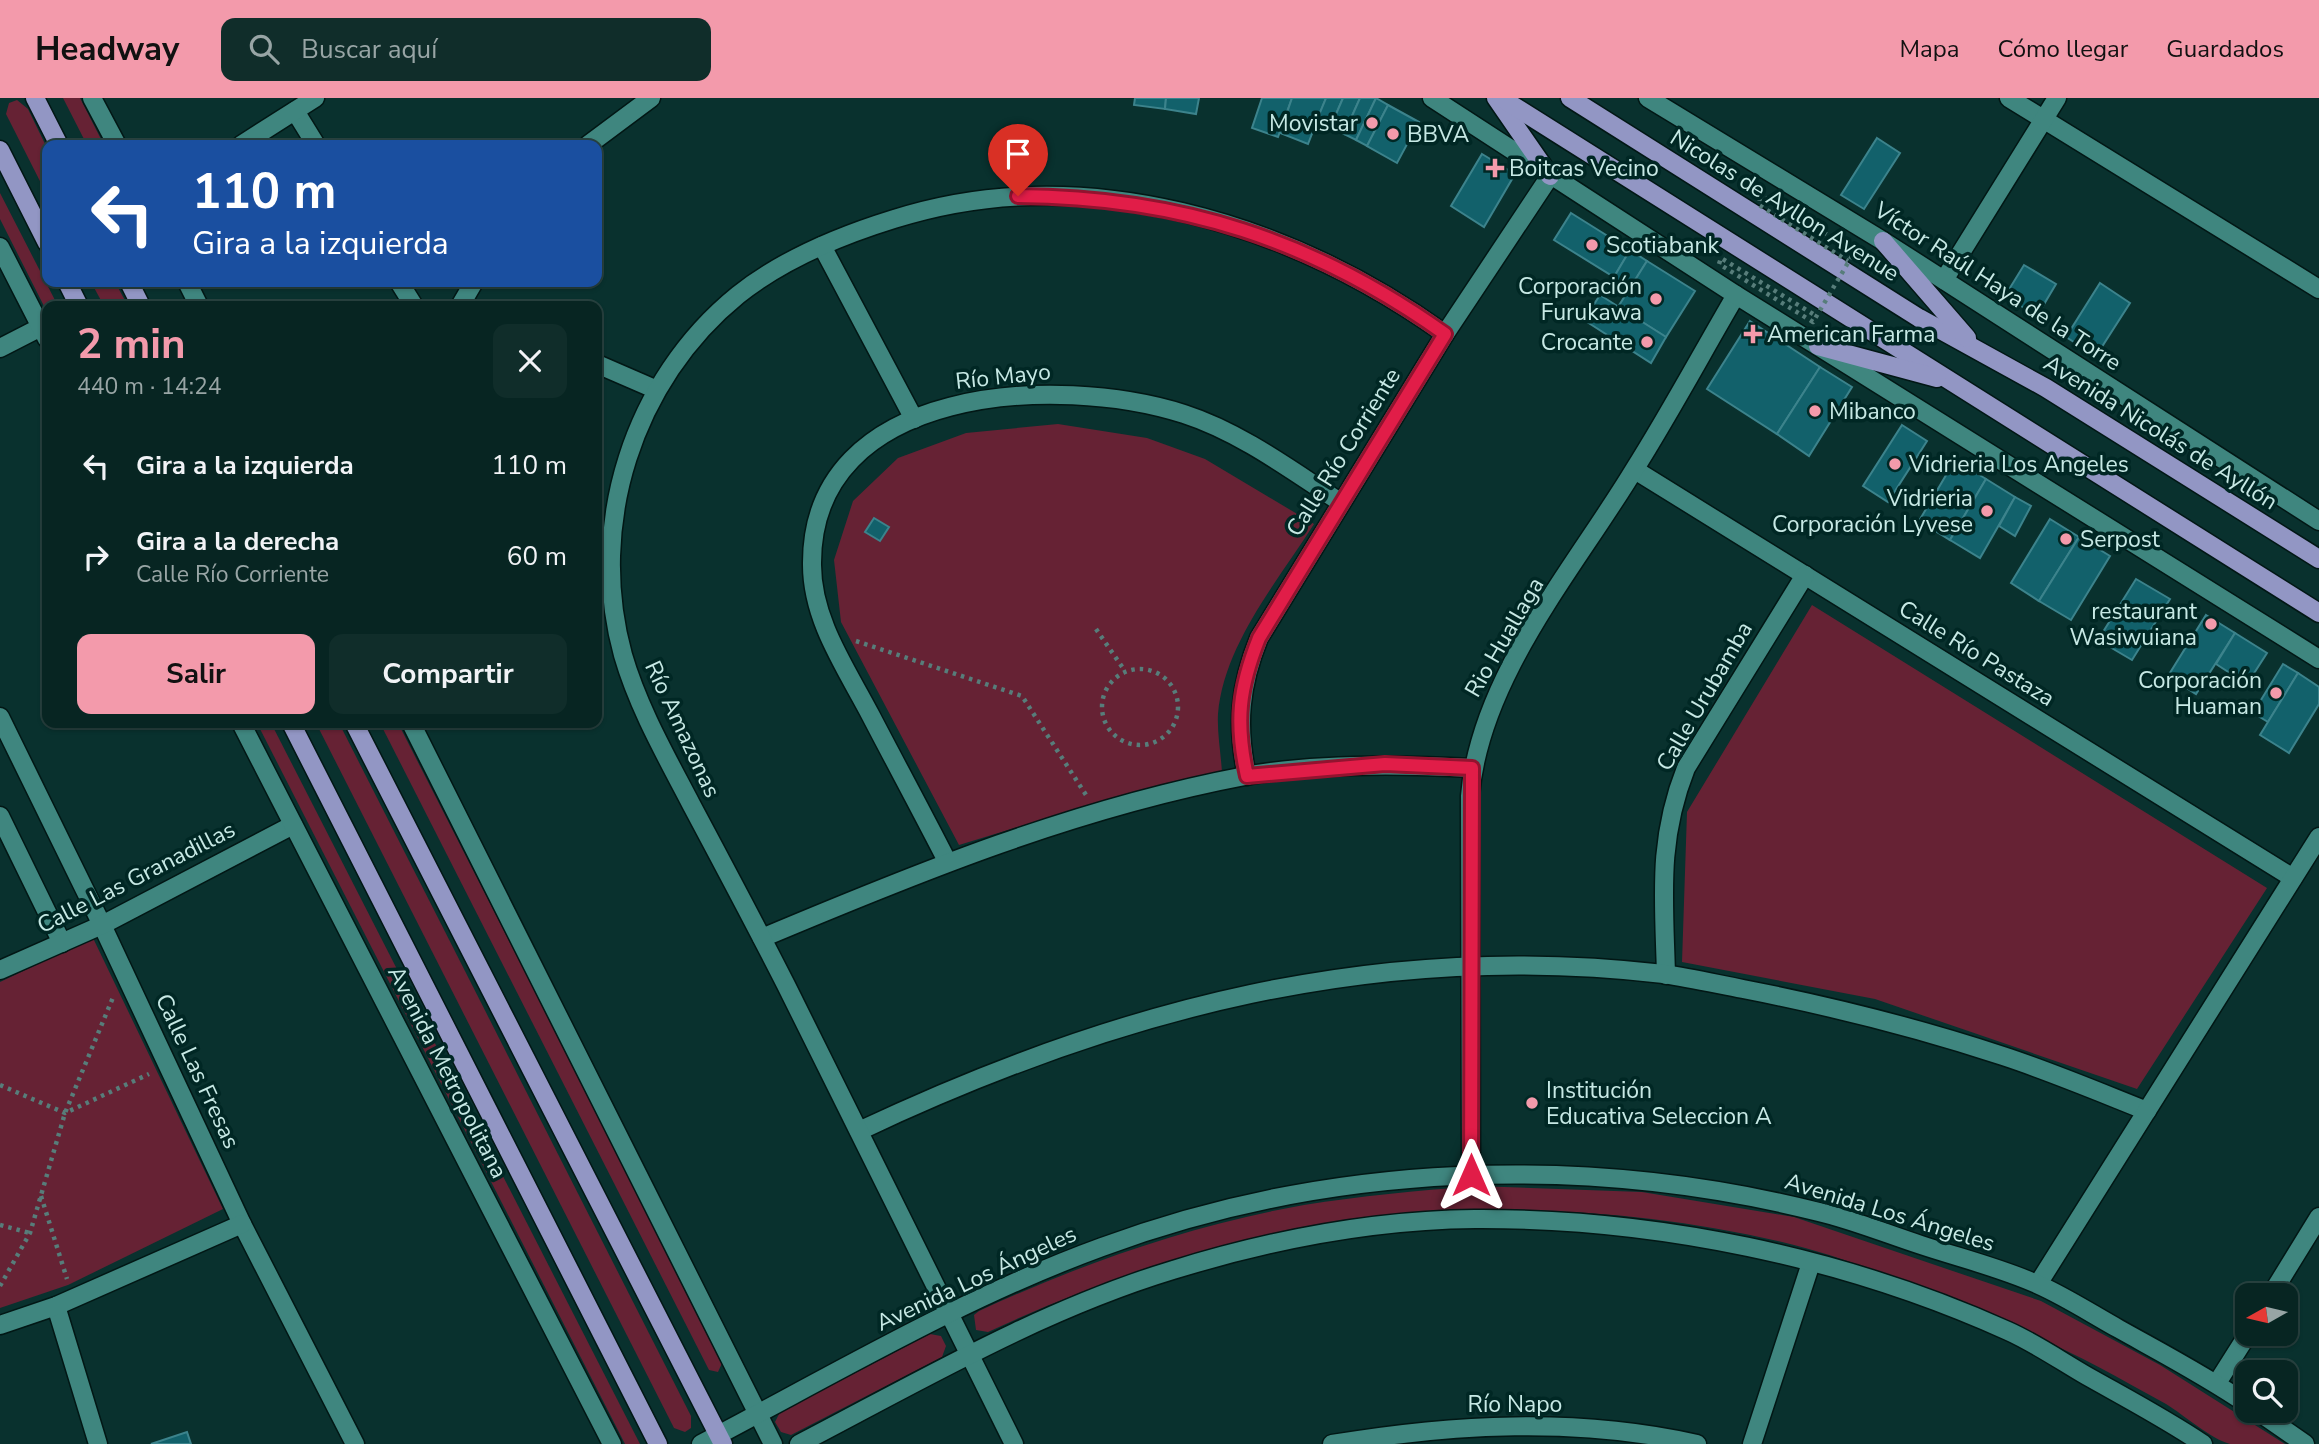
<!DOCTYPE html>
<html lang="es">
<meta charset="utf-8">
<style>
body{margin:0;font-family:"Nunito Sans",sans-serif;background:#102d2a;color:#f1f3f6;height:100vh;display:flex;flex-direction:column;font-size:26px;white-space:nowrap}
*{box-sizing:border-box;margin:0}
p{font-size:23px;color:#98a5a5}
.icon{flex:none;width:38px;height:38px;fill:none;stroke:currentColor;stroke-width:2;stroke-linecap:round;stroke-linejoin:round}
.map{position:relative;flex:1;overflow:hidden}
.side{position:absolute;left:42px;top:203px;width:560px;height:427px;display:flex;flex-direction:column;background:#072522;border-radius:14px;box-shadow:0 2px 5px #0004,0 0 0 2px #284240}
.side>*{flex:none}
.hud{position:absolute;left:42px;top:42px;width:560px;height:147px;border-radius:14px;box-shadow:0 2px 5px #0004,0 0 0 2px #284240;background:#1a4fa0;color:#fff;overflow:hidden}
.needle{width:46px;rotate:262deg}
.controls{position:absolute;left:2235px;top:1185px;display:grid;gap:14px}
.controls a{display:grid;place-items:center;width:63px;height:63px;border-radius:14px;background:#072522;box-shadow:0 2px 5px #0004,0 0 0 2px #284240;font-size:35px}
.pin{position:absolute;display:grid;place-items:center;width:60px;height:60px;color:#fff;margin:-72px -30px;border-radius:50% 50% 50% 0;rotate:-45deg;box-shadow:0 0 7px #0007}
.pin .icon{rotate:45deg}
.me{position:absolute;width:77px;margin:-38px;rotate:0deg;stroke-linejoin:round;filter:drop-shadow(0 0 5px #0008)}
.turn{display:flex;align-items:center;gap:24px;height:147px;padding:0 35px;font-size:32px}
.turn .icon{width:91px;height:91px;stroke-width:2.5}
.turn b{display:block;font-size:49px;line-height:60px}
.round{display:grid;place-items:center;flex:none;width:74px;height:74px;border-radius:14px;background:#102d2a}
.summary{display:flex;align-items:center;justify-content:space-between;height:119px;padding:0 35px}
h1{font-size:42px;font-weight:700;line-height:52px;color:#f39aab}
.primary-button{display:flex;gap:14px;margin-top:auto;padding:14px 35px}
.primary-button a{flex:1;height:80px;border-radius:14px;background:#f39aab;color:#111;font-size:28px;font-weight:700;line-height:80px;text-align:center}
.primary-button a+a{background:#102d2a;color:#f1f3f6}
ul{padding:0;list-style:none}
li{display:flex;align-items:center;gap:21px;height:91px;padding:0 35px}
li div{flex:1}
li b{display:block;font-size:26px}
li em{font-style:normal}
header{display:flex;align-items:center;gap:42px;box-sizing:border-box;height:98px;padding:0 35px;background:#f39aab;color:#111}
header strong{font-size:33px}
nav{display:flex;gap:38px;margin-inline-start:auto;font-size:24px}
.search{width:490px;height:63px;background:#102d2a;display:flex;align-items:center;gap:18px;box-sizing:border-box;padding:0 24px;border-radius:14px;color:#98a5a5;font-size:26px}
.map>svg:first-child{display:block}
.green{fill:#662234}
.building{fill:#12616b;stroke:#3c838c;stroke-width:2}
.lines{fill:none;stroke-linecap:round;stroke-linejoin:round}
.minor-casing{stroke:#021715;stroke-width:21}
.tertiary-casing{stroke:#021715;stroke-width:21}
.primary-casing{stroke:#021715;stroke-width:21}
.path{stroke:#577d7a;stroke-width:4.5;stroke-dasharray:3.5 5;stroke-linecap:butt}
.minor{stroke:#3f867f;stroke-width:18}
.tertiary{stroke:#3f867f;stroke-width:18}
.primary{stroke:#9296c4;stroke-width:18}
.path-bridge{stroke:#577d7a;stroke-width:4.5;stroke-dasharray:3.5 5;stroke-linecap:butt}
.route-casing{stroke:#92132f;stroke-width:18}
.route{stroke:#e11d48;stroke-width:12}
.poi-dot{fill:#f39aab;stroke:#002724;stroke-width:2.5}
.labels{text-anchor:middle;stroke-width:7;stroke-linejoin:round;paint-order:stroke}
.poi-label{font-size:23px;fill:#c7e9e5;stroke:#002724;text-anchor:start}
.street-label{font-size:23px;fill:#c7e9e5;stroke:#002724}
</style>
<header>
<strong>Headway</strong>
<div class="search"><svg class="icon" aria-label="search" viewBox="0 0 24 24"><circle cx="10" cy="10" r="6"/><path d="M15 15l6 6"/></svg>Buscar aquí</div>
<nav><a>Mapa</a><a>Cómo llegar</a><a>Guardados</a></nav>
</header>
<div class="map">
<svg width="2319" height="1346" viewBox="0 0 2319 1346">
<rect width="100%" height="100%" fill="#09312e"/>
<g class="green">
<polygon points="63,0 80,0 104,47 87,47"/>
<polygon points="17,2 28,11 47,50 47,97 6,16 9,5"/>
<polygon points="0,95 58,208 47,208 47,214 0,121"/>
<polygon points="91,184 115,184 128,208 104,208"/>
<path d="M 1058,326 L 1147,340 L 1205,361 L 1314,426 C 1278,483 1224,546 1218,616 C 1217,635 1221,656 1222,675 L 1093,706 L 959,747 L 841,524 L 834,462 L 853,403 L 898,360 L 966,335 Z"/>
<polygon points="1812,507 2267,790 2137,991 1875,901 1682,864 1687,714"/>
<polygon points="257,625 271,625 640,1346 625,1346"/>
<polygon points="316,625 339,625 691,1318 691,1330 685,1334 674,1330"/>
<polygon points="380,625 398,625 723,1263 718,1274 709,1272"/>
<polygon points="93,840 223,1111 68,1187 0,1210 0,884"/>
<path d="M 1474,1088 L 1642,1094 L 1794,1119 L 2041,1203 L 2160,1267 L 2285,1346 C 2269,1346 2246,1346 2230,1346 C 2211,1341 2184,1317 2166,1306 C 2119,1280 2070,1252 2020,1232 C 1942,1201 1863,1163 1782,1144 C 1509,1080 1240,1116 988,1234 L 976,1232 L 974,1217 L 979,1213 C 1083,1165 1191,1127 1304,1107 C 1360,1098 1417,1093 1474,1088 Z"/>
<polygon points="930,1236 941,1238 946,1248 942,1259 791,1337 781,1334 775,1324 780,1314"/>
</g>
<g class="building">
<polygon points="1135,0 1166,0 1165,11 1134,7"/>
<polygon points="1166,0 1199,0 1196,16 1165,11"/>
<polygon points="1262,0 1292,0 1278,39 1252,30"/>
<polygon points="1292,0 1326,0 1308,46 1280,35"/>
<polygon points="1326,0 1343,0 1330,30 1316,24"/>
<polygon points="1343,0 1360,0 1344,36 1330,30"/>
<polygon points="1360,0 1376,0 1356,42 1344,36"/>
<polygon points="1376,0 1388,7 1367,48 1356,42"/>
<polygon points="1388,7 1419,24 1397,65 1367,48"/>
<polygon points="1877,40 1900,55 1864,111 1841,97"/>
<polygon points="1482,56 1515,76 1484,129 1451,108"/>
<polygon points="1571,115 1630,152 1614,179 1554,142"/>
<polygon points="1630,152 1647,163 1628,194 1611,184"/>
<polygon points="1647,163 1695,193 1666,239 1618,209"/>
<polygon points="2024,167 2056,186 2037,218 2005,198"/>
<polygon points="2100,185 2130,205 2096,258 2066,239"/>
<polygon points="1600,197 1666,239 1651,265 1584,222"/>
<polygon points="1750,223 1820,269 1777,336 1707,291"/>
<polygon points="1820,269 1852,289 1809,358 1777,336"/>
<polygon points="1902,327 1927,343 1888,404 1863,388"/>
<polygon points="1955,362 1986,381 1950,442 1919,423"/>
<polygon points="1986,381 2015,399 1980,460 1950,442"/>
<polygon points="2015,399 2031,408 2015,438 1999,428"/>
<polygon points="874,420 889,429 880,443 865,434"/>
<polygon points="2050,421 2079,439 2039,503 2011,485"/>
<polygon points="2079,439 2110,458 2071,522 2039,503"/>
<polygon points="2136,481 2170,501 2132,562 2098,542"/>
<polygon points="2206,517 2235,535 2196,596 2168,578"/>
<polygon points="2235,535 2267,555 2247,586 2216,566"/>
<polygon points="2283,566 2298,575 2268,624 2253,615"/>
<polygon points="2298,575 2319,589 2319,606 2289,655 2260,637"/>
<polygon points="187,1334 191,1346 151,1346"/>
</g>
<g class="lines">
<defs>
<g id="minor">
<polyline points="2009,0 2319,191"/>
<polyline points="295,13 316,47"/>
<polyline points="241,47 315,0"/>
<polyline points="588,47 651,0"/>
<polyline points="822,148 914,321"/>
<polyline points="1944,182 2057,0"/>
<polyline points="399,184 414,208"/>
<polyline points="460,208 474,184"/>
<polyline points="0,250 41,229"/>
<polyline points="597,266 657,292"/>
<polyline points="1635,372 2293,780"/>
<polyline points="0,619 102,827 242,1126 355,1346"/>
<path d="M 1247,678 C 1236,627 1240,587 1259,540 L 1445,236 L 1550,78"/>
<polyline points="0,718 62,845"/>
<path d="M 947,763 C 922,714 896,666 871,618 C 846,570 812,522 812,467 C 810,286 1059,276 1184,316 C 1240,334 1291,372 1340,404"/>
<path d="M 762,840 C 919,774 1076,710 1245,678 C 1316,665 1400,666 1473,670"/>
<polyline points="0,872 102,827 293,727"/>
<path d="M 1666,877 C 1664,800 1657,743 1686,670 L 1805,477"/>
<path d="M 859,1033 C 1117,911 1377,842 1664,876 C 1690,880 1717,886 1743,891 C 1830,908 1918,930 2003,958 C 2052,974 2099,994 2147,1013"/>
<path d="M 1471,1077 L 1470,698 C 1480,579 1574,471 1634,372 C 1670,315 1702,255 1736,197"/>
<polyline points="2038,1186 2319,739"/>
<polyline points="2271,1197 2319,1119"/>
<polyline points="56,1208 98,1346"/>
<polyline points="0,1227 56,1208 242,1126"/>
<polyline points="2217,1285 2248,1236"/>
<path d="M 1014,1346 C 939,1193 863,1040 786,887 C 755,826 723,766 691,706 C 666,658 638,609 623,557 C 587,427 633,282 738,197 C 783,161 839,138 894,121 C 1084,61 1288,124 1445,236"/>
<path d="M 1332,1346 C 1452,1326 1577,1319 1697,1346"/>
<polyline points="1752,1346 1811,1165"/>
</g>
<g id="tertiary">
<polyline points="92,0 117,47"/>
<polyline points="1432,0 1736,197 2319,561"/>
<polyline points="1648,0 1883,143 2319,423"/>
<polyline points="0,149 47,241"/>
<polyline points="187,184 199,208"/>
<polyline points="241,625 612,1346"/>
<polyline points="411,625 773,1346"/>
<polyline points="2256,1312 2305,1346"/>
<path d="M 701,1346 C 833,1277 962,1200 1102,1149 C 1329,1065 1584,1055 1819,1114 C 1853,1122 1887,1136 1921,1147 C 1960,1160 2002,1170 2039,1187 C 2066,1199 2092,1216 2119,1231 C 2162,1255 2206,1278 2247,1306"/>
<path d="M 799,1346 C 920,1283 1041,1212 1173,1172 C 1270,1142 1374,1122 1475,1121 C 1656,1120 1844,1159 2008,1233 C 2035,1245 2061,1263 2087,1278 C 2126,1300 2166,1321 2203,1346"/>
</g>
<g id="primary">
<polyline points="35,0 59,47"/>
<polyline points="1496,0 1550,78"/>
<polyline points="1501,0 2319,515"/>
<polyline points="1570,0 1919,220 2046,290 2319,461"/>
<polyline points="0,52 47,145"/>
<polyline points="1883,143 1967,240"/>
<polyline points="67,184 79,208"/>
<polyline points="129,184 141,208"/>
<polyline points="1818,248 1937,280"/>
<polyline points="291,625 658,1346"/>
<polyline points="354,625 723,1346"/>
</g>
</defs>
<use href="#minor" class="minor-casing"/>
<use href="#tertiary" class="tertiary-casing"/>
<use href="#primary" class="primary-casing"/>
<g class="path">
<polyline points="1096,531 1125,573"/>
<polyline points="856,543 1022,598 1086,697"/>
<circle cx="1140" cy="609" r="38"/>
<polyline points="0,987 65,1015 149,976"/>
<polyline points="41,1098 67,1181"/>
<polyline points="0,1127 30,1135"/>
<polyline points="0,1188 30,1135 65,1015 114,897"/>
</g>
<use href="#minor" class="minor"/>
<use href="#tertiary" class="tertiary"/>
<use href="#primary" class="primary"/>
<polyline class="path-bridge" points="1813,216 1721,160 1719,166 1813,224 1855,153 1764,99 1760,100 1759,107 1848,163"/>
</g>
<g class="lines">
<defs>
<path id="route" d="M 1018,98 C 1180,99 1313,142 1445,236 L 1259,540 C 1239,590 1235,624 1247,678 L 1385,666 L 1472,670 L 1471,1077"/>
</defs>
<use href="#route" class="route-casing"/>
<use href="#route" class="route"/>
</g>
<g class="poi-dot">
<circle cx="1372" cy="25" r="7"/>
<circle cx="1393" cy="36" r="7"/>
<path d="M1491.5 59.5h7v7h7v7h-7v7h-7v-7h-7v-7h7z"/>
<circle cx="1592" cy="147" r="7"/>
<circle cx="1656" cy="201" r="7"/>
<path d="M1749.5 225.5h7v7h7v7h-7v7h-7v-7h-7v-7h7z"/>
<circle cx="1647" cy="244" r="7"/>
<circle cx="1815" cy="313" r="7"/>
<circle cx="1895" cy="366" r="7"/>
<circle cx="1987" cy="413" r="7"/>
<circle cx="2066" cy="441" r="7"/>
<circle cx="2211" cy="526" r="7"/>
<circle cx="2276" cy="595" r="7"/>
<circle cx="1532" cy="1005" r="7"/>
</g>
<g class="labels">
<g class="poi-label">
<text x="1358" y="33" text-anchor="end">Movistar</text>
<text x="1407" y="44">BBVA</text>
<text x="1509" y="78">Boitcas Vecino</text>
<text x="1606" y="155">Scotiabank</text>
<text x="1642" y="196" text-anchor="end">Corporación<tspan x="1642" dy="26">Furukawa</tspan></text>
<text x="1767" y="244">American Farma</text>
<text x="1633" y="252" text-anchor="end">Crocante</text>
<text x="1829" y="321">Mibanco</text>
<text x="1909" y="374">Vidrieria Los Angeles</text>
<text x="1973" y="408" text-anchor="end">Vidrieria<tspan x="1973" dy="26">Corporación Lyvese</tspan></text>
<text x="2080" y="449">Serpost</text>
<text x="2197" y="521" text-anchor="end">restaurant<tspan x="2197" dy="26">Wasiwuiana</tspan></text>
<text x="2262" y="590" text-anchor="end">Corporación<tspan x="2262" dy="26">Huaman</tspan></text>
<text x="1546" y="1000">Institución<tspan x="1546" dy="26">Educativa Seleccion A</tspan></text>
</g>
<g class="street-label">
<text transform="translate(1785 107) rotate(32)" y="8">Nicolas de Ayllon Avenue</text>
<text transform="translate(1998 188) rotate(33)" y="8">Víctor Raúl Haya de la Torre</text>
<text transform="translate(1003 278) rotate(-6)" y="8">Río Mayo</text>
<text transform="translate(2161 334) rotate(32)" y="8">Avenida Nicolás de Ayllón</text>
<text transform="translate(1343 354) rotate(-58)" y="8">Calle Río Corriente</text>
<text transform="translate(1504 539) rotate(-60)" y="8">Rio Huallaga</text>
<text transform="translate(1977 555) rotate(32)" y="8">Calle Río Pastaza</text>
<text transform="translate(1704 598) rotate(-60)" y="8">Calle Urubamba</text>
<text transform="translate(683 631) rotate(65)" y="8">Río Amazonas</text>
<text transform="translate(136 779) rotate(-27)" y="8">Calle Las Granadillas</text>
<text transform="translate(198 973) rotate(65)" y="8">Calle Las Fresas</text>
<text transform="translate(448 974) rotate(63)" y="8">Avenida Metropolitana</text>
<text transform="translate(1890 1114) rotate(17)" y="8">Avenida Los Ángeles</text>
<text transform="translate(976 1180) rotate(-25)" y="8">Avenida Los Ángeles</text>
<text x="1515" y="1314">Río Napo</text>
</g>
</g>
</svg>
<div class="controls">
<a><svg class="needle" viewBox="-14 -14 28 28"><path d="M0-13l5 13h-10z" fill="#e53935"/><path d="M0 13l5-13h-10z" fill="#98a5a5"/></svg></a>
<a><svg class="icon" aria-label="search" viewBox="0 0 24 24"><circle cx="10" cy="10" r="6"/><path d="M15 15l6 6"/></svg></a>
</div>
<div class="pin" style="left:1018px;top:98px;background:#d93025"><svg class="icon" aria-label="arrive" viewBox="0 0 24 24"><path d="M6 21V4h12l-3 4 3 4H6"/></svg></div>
<svg class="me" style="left:1471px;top:1077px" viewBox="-20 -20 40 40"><path d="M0-17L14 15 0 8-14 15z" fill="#e11d48" stroke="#fff" stroke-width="4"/></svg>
<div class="hud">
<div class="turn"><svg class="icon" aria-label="left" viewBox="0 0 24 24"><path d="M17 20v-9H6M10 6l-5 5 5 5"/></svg><div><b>110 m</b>Gira a la izquierda</div></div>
</div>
<section class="side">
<div class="summary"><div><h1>2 min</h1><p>440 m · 14:24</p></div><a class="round"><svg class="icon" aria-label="close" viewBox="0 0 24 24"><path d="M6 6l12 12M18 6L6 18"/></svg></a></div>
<ul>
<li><svg class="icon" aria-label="left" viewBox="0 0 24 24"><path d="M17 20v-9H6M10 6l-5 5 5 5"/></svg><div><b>Gira a la izquierda</b></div><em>110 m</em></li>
<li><svg class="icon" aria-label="right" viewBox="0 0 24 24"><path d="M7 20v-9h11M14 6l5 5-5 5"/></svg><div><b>Gira a la derecha</b><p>Calle Río Corriente</p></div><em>60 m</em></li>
</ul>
<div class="primary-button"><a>Salir</a><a>Compartir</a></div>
</section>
</div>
